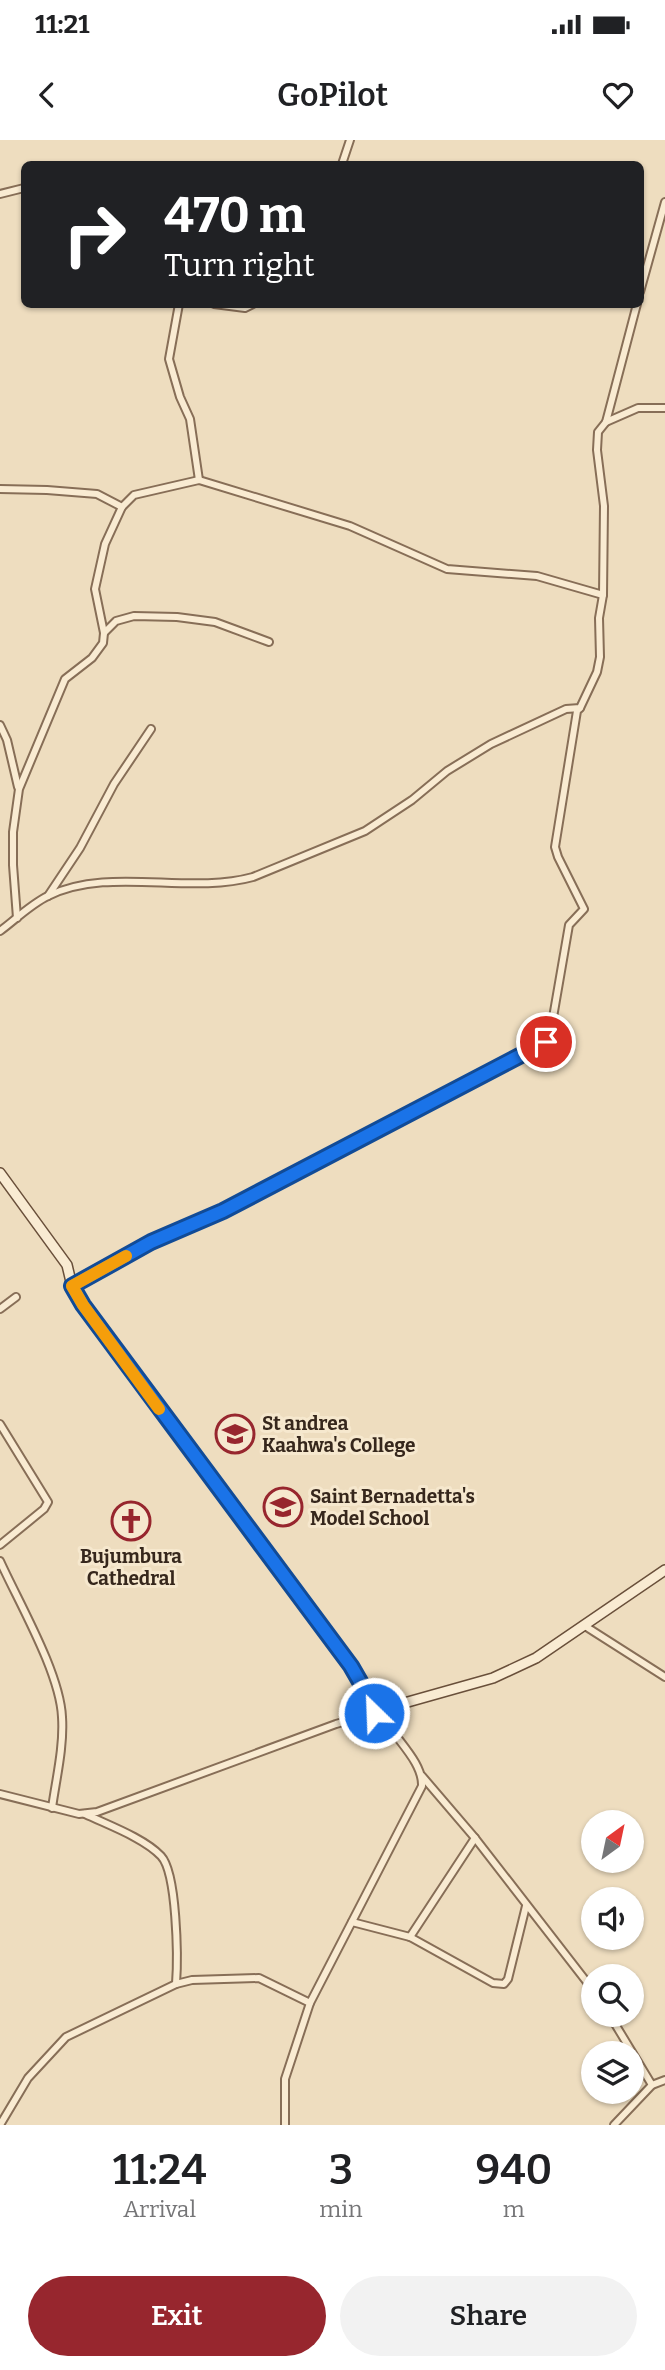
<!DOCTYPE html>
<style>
body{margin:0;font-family:Bitter,serif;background:#f2f2f2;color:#202124;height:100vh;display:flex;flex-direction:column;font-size:26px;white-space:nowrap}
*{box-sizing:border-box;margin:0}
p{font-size:23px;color:#757577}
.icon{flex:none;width:38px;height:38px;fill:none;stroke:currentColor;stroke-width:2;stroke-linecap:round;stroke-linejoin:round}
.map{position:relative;height:1985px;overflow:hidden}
.details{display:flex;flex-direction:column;background:#fff;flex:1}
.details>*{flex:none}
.top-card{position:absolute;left:21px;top:21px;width:623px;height:147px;border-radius:10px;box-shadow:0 2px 5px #0004;background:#202124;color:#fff;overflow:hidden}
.needle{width:46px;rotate:33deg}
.fabs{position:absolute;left:581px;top:1670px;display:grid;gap:14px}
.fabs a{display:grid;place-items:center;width:63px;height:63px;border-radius:50%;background:#fff;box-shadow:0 2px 5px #0004;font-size:35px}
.pin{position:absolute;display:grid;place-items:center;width:60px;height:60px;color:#fff;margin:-30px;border:4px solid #fff;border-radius:50%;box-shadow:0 2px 7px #0007}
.me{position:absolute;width:77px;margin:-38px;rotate:336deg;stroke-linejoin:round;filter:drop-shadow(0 0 5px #0008)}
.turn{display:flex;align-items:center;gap:24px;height:147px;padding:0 28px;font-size:32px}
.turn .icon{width:91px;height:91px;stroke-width:2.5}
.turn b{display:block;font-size:49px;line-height:60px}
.eta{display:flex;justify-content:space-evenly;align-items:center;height:119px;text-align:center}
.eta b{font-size:42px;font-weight:600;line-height:49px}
.button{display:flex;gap:14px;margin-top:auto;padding:14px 28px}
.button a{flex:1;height:80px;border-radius:42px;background:#97262e;color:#fff;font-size:28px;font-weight:600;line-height:80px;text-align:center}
.button a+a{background:#f2f2f2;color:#202124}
.status{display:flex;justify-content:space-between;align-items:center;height:49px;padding:0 35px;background:#fff;direction:ltr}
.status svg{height:19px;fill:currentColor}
header{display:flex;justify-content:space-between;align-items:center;height:91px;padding:0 28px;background:#fff;font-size:32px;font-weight:600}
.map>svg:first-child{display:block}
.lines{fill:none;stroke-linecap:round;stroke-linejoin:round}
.street-casing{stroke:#876e57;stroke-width:10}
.secondary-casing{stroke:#694f3a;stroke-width:12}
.street{stroke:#f9ebd2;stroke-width:6}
.secondary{stroke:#f9ebd2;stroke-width:9}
.route-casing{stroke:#114b97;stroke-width:18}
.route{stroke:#1a73e8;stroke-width:12}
.slow{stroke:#f59e0b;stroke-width:12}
.labels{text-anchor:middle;stroke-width:6;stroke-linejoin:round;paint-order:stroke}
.poi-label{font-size:19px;font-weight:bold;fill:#36271c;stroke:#f6e8ce;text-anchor:start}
</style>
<div class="status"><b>11:21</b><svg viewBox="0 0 49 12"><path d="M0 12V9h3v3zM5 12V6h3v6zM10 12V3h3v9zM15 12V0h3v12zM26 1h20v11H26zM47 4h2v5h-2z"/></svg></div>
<header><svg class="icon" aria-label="back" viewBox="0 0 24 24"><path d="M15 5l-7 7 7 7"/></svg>GoPilot<svg class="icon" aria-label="heart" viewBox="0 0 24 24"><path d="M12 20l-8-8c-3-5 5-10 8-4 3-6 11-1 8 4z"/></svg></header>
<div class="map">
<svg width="665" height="1985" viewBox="0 0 665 1985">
<rect width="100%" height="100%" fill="#eeddbf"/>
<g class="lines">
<defs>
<g id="street">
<polyline points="342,24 350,0"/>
<polyline points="0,54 24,48"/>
<polyline points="640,152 665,62"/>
<polyline points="179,164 169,219 180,257 190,279 199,340"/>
<polyline points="214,164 245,168 253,164"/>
<polyline points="606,282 638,268 665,268"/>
<polyline points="0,349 47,350 97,354 122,367"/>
<polyline points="104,493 95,449 105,404 122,367 134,355 199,340 350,386 447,429 537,436 603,455"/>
<polyline points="0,585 7,600 18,647"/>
<polyline points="48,756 80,708 114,644 151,589"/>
<polyline points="17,778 13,725 13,692 19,649 65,539 92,518 103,503 104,493 116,481 134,476 177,477 215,482 269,502"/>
<path d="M 0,791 C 15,780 31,764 48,756 C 109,726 188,755 253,737 L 365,691 L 412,660 L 447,631 L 491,604 L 566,569 L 580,568 L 597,532 L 600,517 L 599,478 L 603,455 L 604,366 L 597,310 L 598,292 L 606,282 L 637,164"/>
<polyline points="72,1146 151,1102 223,1071 546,902 551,889 569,785 584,769 558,717 555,707 577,571 580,568"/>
<polyline points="0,1169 16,1157"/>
<polyline points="0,1284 48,1362 44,1369 0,1405"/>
<path d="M 0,1421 C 19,1463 60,1533 62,1577 C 64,1607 56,1639 52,1668"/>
<polyline points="585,1486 665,1537"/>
<polyline points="422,1636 475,1698 593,1850"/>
<polyline points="0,1654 79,1674 97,1672 336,1584 374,1573"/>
<path d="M 85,1674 C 108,1685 144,1698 161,1716 C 177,1733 178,1818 176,1844"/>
<polyline points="352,1782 410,1797 493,1843 504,1844 508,1839 526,1766"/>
<polyline points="410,1797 475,1698"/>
<polyline points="609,1874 652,1945"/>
<path d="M 0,1985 L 28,1938 L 66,1897 L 176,1844 L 192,1840 L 259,1838 L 310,1863 L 422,1646 C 423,1622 396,1600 384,1578"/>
<polyline points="285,1985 285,1939 310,1863"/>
<polyline points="614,1985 652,1945 665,1940"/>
</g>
<g id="secondary">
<polyline points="0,1033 67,1125 72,1146 83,1165 351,1526 374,1566"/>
<circle cx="382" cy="1570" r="8"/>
<polyline points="390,1567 493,1538 536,1518 665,1430"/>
</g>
</defs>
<use href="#street" class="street-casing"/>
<use href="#secondary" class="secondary-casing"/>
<use href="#street" class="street"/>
<use href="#secondary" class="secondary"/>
</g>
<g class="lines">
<defs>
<polyline id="route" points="374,1573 374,1566 351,1526 83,1165 72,1146 151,1102 223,1071 546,902"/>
</defs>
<use href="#route" class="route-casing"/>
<use href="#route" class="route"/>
<polyline class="slow" points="126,1116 72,1146 83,1165 159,1269"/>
</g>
<defs>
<symbol id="school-ring" viewBox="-11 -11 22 22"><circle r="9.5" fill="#f6e8ce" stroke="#97262e" stroke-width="1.5"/><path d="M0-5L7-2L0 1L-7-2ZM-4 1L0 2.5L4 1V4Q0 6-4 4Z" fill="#97262e"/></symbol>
<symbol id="church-ring" viewBox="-11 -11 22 22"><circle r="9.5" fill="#f6e8ce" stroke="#97262e" stroke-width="1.5"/><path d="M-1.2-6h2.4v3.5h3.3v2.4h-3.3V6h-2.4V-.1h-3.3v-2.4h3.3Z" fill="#97262e"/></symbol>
</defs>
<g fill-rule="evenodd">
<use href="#school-ring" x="213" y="1272" width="44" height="44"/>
<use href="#school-ring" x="261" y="1345" width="44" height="44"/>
<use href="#church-ring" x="109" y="1359" width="44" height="44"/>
</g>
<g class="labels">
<g class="poi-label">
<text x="262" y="1290">St andrea<tspan x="262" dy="22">Kaahwa's College</tspan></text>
<text x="310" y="1363">Saint Bernadetta's<tspan x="310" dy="22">Model School</tspan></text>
<text x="131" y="1423" text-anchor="middle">Bujumbura<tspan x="131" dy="22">Cathedral</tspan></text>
</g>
</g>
</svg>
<div class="fabs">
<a><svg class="needle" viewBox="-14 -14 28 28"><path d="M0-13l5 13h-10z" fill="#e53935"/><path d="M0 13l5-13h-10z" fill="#757577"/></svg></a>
<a><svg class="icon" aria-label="sound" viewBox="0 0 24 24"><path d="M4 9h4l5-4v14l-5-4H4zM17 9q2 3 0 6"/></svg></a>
<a><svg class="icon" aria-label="search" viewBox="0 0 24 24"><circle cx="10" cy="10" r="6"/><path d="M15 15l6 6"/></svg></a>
<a><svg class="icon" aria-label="layers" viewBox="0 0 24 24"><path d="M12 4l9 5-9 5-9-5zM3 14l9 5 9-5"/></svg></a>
</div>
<div class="pin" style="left:546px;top:902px;background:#d93025"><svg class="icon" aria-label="arrive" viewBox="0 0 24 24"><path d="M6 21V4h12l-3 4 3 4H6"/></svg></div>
<svg class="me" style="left:374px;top:1573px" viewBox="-20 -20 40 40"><circle r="17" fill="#1a73e8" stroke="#fff" stroke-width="3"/><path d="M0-11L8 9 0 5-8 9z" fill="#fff"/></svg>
<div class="top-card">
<div class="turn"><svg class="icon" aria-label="right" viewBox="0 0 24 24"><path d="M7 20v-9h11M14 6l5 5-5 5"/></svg><div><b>470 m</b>Turn right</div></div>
</div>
</div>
<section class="details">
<div class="eta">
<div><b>11:24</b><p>Arrival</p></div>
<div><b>3</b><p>min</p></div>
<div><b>940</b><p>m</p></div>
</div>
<div class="button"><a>Exit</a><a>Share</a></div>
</section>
